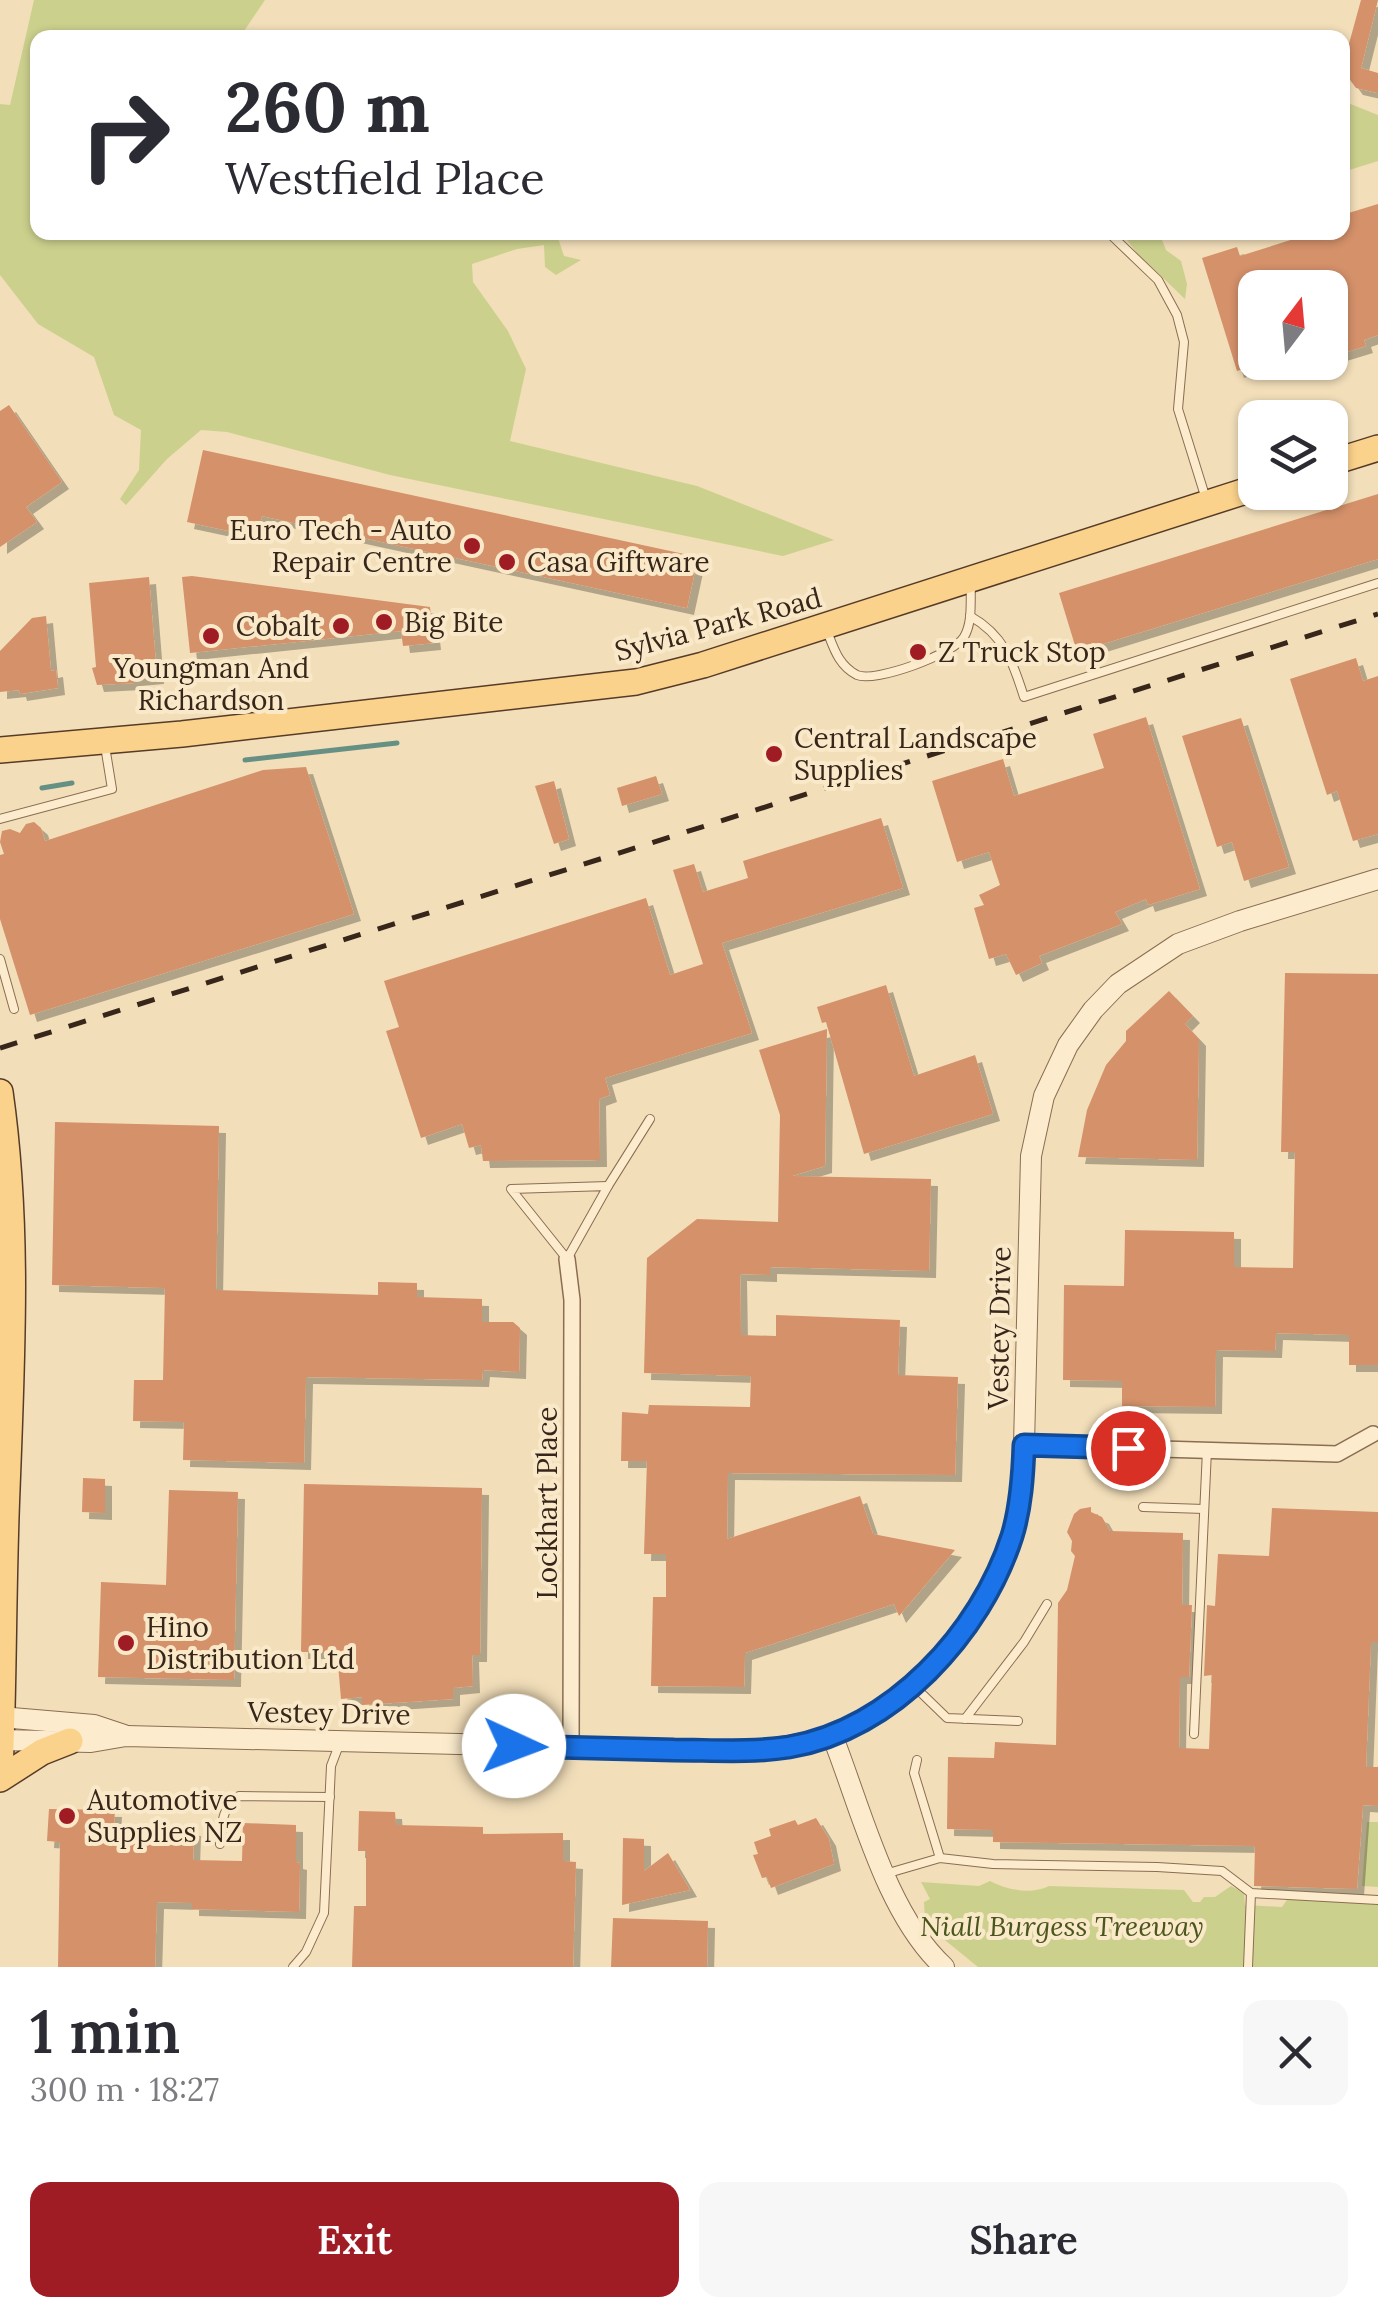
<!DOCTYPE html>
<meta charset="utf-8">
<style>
body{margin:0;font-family:Lora,serif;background:#f7f7f7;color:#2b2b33;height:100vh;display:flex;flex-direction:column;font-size:38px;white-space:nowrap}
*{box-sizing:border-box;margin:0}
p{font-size:32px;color:#7c7c81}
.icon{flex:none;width:55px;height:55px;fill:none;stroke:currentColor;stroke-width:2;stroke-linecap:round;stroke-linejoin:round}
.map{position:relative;height:1967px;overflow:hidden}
.drawer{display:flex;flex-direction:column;background:#fff;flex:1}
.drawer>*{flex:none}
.top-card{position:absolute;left:30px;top:30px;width:1320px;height:210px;border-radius:20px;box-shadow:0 2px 8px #0004;background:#fff;color:#2b2b33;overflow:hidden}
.needle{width:65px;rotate:16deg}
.controls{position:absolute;left:1238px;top:270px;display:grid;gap:20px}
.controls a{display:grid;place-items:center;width:110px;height:110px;border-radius:20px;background:#fff;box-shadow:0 2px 8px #0004;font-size:50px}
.pin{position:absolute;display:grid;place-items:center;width:85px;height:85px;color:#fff;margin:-42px;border:5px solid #fff;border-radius:50%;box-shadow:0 2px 10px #0007}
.me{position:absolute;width:110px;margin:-55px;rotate:92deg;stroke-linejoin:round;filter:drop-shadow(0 0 8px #0008)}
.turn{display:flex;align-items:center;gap:35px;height:210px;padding:0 30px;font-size:45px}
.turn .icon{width:130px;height:130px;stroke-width:2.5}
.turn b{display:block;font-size:70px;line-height:85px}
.round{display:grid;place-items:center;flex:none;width:105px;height:105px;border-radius:20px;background:#f7f7f7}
.summary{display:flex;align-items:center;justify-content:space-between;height:170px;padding:0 30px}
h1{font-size:60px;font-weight:600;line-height:75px}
.button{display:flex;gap:20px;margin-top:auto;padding:20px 30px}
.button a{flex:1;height:115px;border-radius:20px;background:#9f1c24;color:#fff;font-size:40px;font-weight:600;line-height:115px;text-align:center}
.button a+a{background:#f7f7f7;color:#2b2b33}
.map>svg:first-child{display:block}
.green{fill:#ccd08d}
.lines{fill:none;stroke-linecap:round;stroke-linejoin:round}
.stream{stroke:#669083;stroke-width:5}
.building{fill:#d4916b;filter:url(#shadow)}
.service-casing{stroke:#8a6d52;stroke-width:10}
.minor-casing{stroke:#8a6d52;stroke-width:18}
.tertiary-casing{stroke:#8a6d52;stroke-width:22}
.primary-casing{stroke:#563b28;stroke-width:28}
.service{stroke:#fceccd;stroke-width:8}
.minor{stroke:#fceccd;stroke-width:15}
.tertiary{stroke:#fceccd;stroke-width:20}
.primary{stroke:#fbd28b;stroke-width:25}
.rail{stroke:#372619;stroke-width:5;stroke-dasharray:18 18;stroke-linecap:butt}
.route-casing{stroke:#114b97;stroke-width:25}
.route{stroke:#1a73e8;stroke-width:18}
.poi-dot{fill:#9f1c24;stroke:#f9e9c9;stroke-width:4}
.labels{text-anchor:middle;stroke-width:8;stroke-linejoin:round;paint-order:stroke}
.poi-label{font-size:28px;fill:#372619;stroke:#f9e9c9;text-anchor:start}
.street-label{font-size:28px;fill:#372619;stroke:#f9e9c9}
.park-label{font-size:28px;font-style:italic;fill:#4a561d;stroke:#f9e9c9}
</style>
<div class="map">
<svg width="1378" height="1967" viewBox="0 0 1378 1967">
<defs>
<filter id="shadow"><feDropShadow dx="7" dy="7" stdDeviation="0" flood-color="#0004"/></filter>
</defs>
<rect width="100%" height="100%" fill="#f2deb9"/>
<g class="green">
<polygon points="34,0 265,0 240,37 38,38 38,232 562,233 558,238 564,256 581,260 556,275 545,267 544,245 517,249 472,264 473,282 508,331 526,369 510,441 697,486 834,540 783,556 390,475 227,432 201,430 167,459 126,505 120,499 139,470 141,430 114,415 94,357 38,324 0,275 0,104 10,105"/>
<polygon points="1343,101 1378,115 1378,161 1343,172"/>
<polygon points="1122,233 1159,233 1166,250 1181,261 1187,284 1185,299 1136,252"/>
<polygon points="1367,1822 1378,1822 1378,1887 1362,1886"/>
<path d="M 990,1881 C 1007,1890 1031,1895 1049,1886 L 1184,1890 L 1193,1902 L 1200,1902 L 1204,1897 L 1215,1897 L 1231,1886 L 1244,1893 L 1245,1905 L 1282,1907 L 1293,1891 L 1378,1895 L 1378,1967 L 978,1967 L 935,1932 L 937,1929 L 925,1920 L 924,1902 L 930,1899 L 921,1882 L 979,1886 Z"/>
</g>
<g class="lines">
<g class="stream">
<polyline points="245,760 397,743"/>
<polyline points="42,788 72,783"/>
</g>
</g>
<g class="building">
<polygon points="1361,0 1378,0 1361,68 1378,73 1378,93 1356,88 1342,69"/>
<polygon points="1378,204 1378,335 1364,340 1366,346 1330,357 1330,288 1255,288 1255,365 1237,371 1202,258 1237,247 1240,256 1316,232 1342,232 1342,215"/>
<polygon points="9,405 62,482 26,507 37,522 0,547 0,411"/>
<polygon points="203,450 698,557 687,608 262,516 257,537 187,522"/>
<polygon points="1378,494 1378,559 1077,652 1059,593"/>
<polygon points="192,576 430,607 434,643 403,646 401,631 190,653 182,577"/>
<polygon points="149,577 157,677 134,679 134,683 97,685 92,668 96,667 89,583"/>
<polygon points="46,616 51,671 56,670 58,688 20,694 19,690 0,692 0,651 32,618"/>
<polygon points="1356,658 1363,681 1378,676 1378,834 1353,841 1337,791 1327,795 1290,679"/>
<polygon points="1146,717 1200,889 1148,905 1146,899 1115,912 1122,924 1039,956 1042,963 1016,975 1006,954 989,959 974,908 984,905 979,895 1000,885 989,852 957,862 932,781 1003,759 1014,796 1104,768 1093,734"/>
<polygon points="1241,718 1289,867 1244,881 1232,842 1217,847 1182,736"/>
<polygon points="306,767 354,914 30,1015 0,919 0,855 4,854 0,842 2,831 10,829 20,833 26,824 34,822 41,828 45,841 263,770"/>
<polygon points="656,776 662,794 622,806 617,788"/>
<polygon points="554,781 569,839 554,844 535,786"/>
<polygon points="881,818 903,888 722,943 752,1033 605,1078 610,1095 599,1099 600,1160 483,1161 481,1145 469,1148 462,1124 421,1138 386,1031 399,1027 384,981 646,898 670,975 703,964 673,870 694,864 703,892 748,878 743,861"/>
<polygon points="1285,973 1378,974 1378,1365 1349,1365 1349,1335 1276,1333 1275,1351 1216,1350 1215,1407 1122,1406 1122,1381 1063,1380 1064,1285 1124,1286 1125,1230 1234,1232 1234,1267 1293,1268 1295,1152 1281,1152"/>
<polygon points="886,985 914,1076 975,1055 993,1114 864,1154 826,1022 822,1023 817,1007"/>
<polygon points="1169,991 1193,1016 1185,1024 1199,1039 1197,1160 1078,1157 1087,1110 1106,1065 1126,1041 1126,1031"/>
<polygon points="827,1029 825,1166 792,1176 931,1179 929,1271 770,1267 770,1275 740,1274 741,1335 776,1336 776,1315 900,1320 898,1375 958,1377 955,1475 728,1473 727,1539 860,1496 873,1534 955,1550 899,1616 894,1604 745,1653 744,1687 651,1686 653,1597 666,1597 666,1554 644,1554 647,1461 621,1461 622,1412 648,1414 649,1405 750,1407 751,1376 644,1373 647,1258 697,1219 778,1222 780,1115 759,1050"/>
<polygon points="55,1122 219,1126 216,1290 378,1295 378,1282 417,1283 417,1297 482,1299 482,1322 513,1322 520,1328 519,1372 483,1370 482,1380 306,1377 304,1463 183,1460 184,1422 133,1421 134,1380 163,1380 165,1288 52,1285"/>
<polygon points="83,1478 105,1479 105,1513 82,1512"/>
<polygon points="304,1484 482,1488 480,1655 472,1655 473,1686 453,1688 453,1699 362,1705 362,1697 341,1699 337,1652 301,1652"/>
<polygon points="169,1490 238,1492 234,1680 98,1677 101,1582 166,1585"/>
<polygon points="1091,1507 1091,1512 1102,1517 1110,1531 1183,1533 1182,1605 1192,1605 1189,1677 1180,1677 1179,1748 1209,1749 1212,1675 1204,1676 1207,1605 1215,1606 1218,1554 1269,1556 1272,1508 1378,1512 1378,1642 1371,1642 1366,1767 1378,1767 1378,1806 1363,1805 1357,1889 1254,1886 1255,1846 993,1842 993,1830 947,1829 948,1757 994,1758 995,1742 1056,1745 1058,1603 1067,1590 1075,1556 1071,1551 1072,1541 1067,1532 1074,1514 1080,1509"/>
<polygon points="49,1809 115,1810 114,1826 194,1829 193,1860 242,1861 243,1823 296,1825 296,1862 300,1863 299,1912 192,1909 192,1903 157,1902 155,1967 58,1967 60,1842 47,1841"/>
<polygon points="359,1811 395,1812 396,1825 483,1827 483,1834 563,1833 563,1861 576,1862 573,1967 352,1967 354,1906 366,1906 366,1851 358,1851"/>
<polygon points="816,1818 829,1839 834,1864 771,1888 767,1877 762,1878 753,1855 758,1854 754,1842 771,1836 769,1829 795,1820 798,1825"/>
<polygon points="623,1838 644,1839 644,1871 668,1853 690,1890 622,1905"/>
<polygon points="613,1918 708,1921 707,1967 611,1967"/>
</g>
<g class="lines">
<defs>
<g id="service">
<polyline points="1109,233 1158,280 1177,315 1184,342 1178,409 1206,499"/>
<path d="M 970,616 C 1004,635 1013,662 1024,697 L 1378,583"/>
<path d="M 827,631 C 834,649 839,666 857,675 C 875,683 954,654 964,637 C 973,622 970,601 971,584"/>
<polyline points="0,819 112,789 105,746"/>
<polyline points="0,959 14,1009"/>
<polygon points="608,1186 567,1259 511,1189"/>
<polyline points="608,1186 650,1119"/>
<polyline points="1143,1507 1204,1509"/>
<polyline points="915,1687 947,1718 1018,1721"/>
<polyline points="965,1719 1024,1642 1047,1604"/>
<polyline points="1194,1734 1207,1450"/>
<polyline points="917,1760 914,1773 940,1858"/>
<path d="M 220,1844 C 222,1825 221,1807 239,1796 L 330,1797"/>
<polyline points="885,1874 940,1858 993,1864 1157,1867 1222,1871 1251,1893 1378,1900"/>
<polyline points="293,1967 306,1952 324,1913 331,1766 339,1745"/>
<polyline points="1248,1967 1251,1893"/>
</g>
<g id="minor">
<polyline points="567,1259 572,1300 571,1747"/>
<polyline points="1024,1445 1337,1454 1373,1434"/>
</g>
<g id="tertiary">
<polyline points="0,1717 94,1725 124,1735"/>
<path d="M 832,1735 C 861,1808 886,1914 944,1967"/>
<path d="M 0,1740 L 91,1742 L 126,1736 L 747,1751 C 775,1748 803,1745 830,1736 C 915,1705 983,1620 1012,1537 C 1022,1508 1022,1476 1024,1445 L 1031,1156 L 1044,1096 L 1068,1045 L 1093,1010 L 1118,984 L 1178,944 L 1240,921 L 1378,879"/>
</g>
<g id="primary">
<polyline points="1330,463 1378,448"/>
<polyline points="0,750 182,734 636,682 703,665 1255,488"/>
<path d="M 0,1092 C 19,1225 12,1356 7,1489 C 3,1584 4,1678 0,1773"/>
<polyline points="0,1779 42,1752 70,1741"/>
</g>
</defs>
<use href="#service" class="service-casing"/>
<use href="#minor" class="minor-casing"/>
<use href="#tertiary" class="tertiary-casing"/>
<use href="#primary" class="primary-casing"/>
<use href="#service" class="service"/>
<use href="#minor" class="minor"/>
<use href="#tertiary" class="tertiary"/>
<use href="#primary" class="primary"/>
<polyline class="rail" points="0,1048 1378,614"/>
</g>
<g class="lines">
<defs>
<path id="route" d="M 514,1746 C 567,1747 621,1749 674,1750 C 712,1750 751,1753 789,1747 C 892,1730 981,1633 1012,1536 C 1021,1507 1023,1475 1024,1445 L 1128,1448"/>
</defs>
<use href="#route" class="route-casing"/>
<use href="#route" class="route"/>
</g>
<g class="poi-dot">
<circle cx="472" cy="546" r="10"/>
<circle cx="507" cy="562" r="10"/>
<circle cx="384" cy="622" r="10"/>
<circle cx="341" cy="626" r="10"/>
<circle cx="211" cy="636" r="10"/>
<circle cx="918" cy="652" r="10"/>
<circle cx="774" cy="754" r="10"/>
<circle cx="126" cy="1643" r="10"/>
<circle cx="67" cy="1816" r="10"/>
</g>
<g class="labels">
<g class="poi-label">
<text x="452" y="540" text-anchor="end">Euro Tech - Auto<tspan x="452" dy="32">Repair Centre</tspan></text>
<text x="527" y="572">Casa Giftware</text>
<text x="404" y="632">Big Bite</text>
<text x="321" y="636" text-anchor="end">Cobalt</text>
<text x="938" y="662">Z Truck Stop</text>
<text x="211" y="678" text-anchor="middle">Youngman And<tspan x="211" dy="32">Richardson</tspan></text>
<text x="794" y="748">Central Landscape<tspan x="794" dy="32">Supplies</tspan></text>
<text x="146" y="1637">Hino<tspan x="146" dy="32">Distribution Ltd</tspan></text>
<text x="87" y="1810">Automotive<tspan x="87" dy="32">Supplies NZ</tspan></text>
</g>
<g class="street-label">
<text transform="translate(718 624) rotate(-15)" y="10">Sylvia Park Road</text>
<text transform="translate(999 1328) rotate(-89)" y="10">Vestey Drive</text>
<text transform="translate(547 1503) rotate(-90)" y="10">Lockhart Place</text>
<text transform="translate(329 1713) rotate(1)" y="10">Vestey Drive</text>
</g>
<g class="park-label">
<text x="1062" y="1936">Niall Burgess Treeway</text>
</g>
</g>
</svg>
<div class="controls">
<a><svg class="needle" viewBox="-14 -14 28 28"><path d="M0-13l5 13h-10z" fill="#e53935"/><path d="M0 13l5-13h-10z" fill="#7c7c81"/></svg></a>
<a><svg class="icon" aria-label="layers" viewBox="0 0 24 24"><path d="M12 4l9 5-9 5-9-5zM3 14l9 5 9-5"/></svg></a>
</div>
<div class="pin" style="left:1128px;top:1448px;background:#d93025"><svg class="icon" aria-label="arrive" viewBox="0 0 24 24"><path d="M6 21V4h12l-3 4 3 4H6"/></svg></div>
<svg class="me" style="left:514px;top:1746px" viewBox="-20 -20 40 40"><circle r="19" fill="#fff"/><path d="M0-13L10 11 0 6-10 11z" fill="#1a73e8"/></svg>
<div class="top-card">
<div class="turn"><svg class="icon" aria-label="right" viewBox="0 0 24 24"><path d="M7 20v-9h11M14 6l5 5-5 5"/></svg><div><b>260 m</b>Westfield Place</div></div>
</div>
</div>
<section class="drawer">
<div class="summary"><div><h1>1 min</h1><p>300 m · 18:27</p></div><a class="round"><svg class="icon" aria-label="close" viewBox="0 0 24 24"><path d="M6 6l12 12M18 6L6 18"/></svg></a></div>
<div class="button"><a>Exit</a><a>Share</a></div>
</section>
